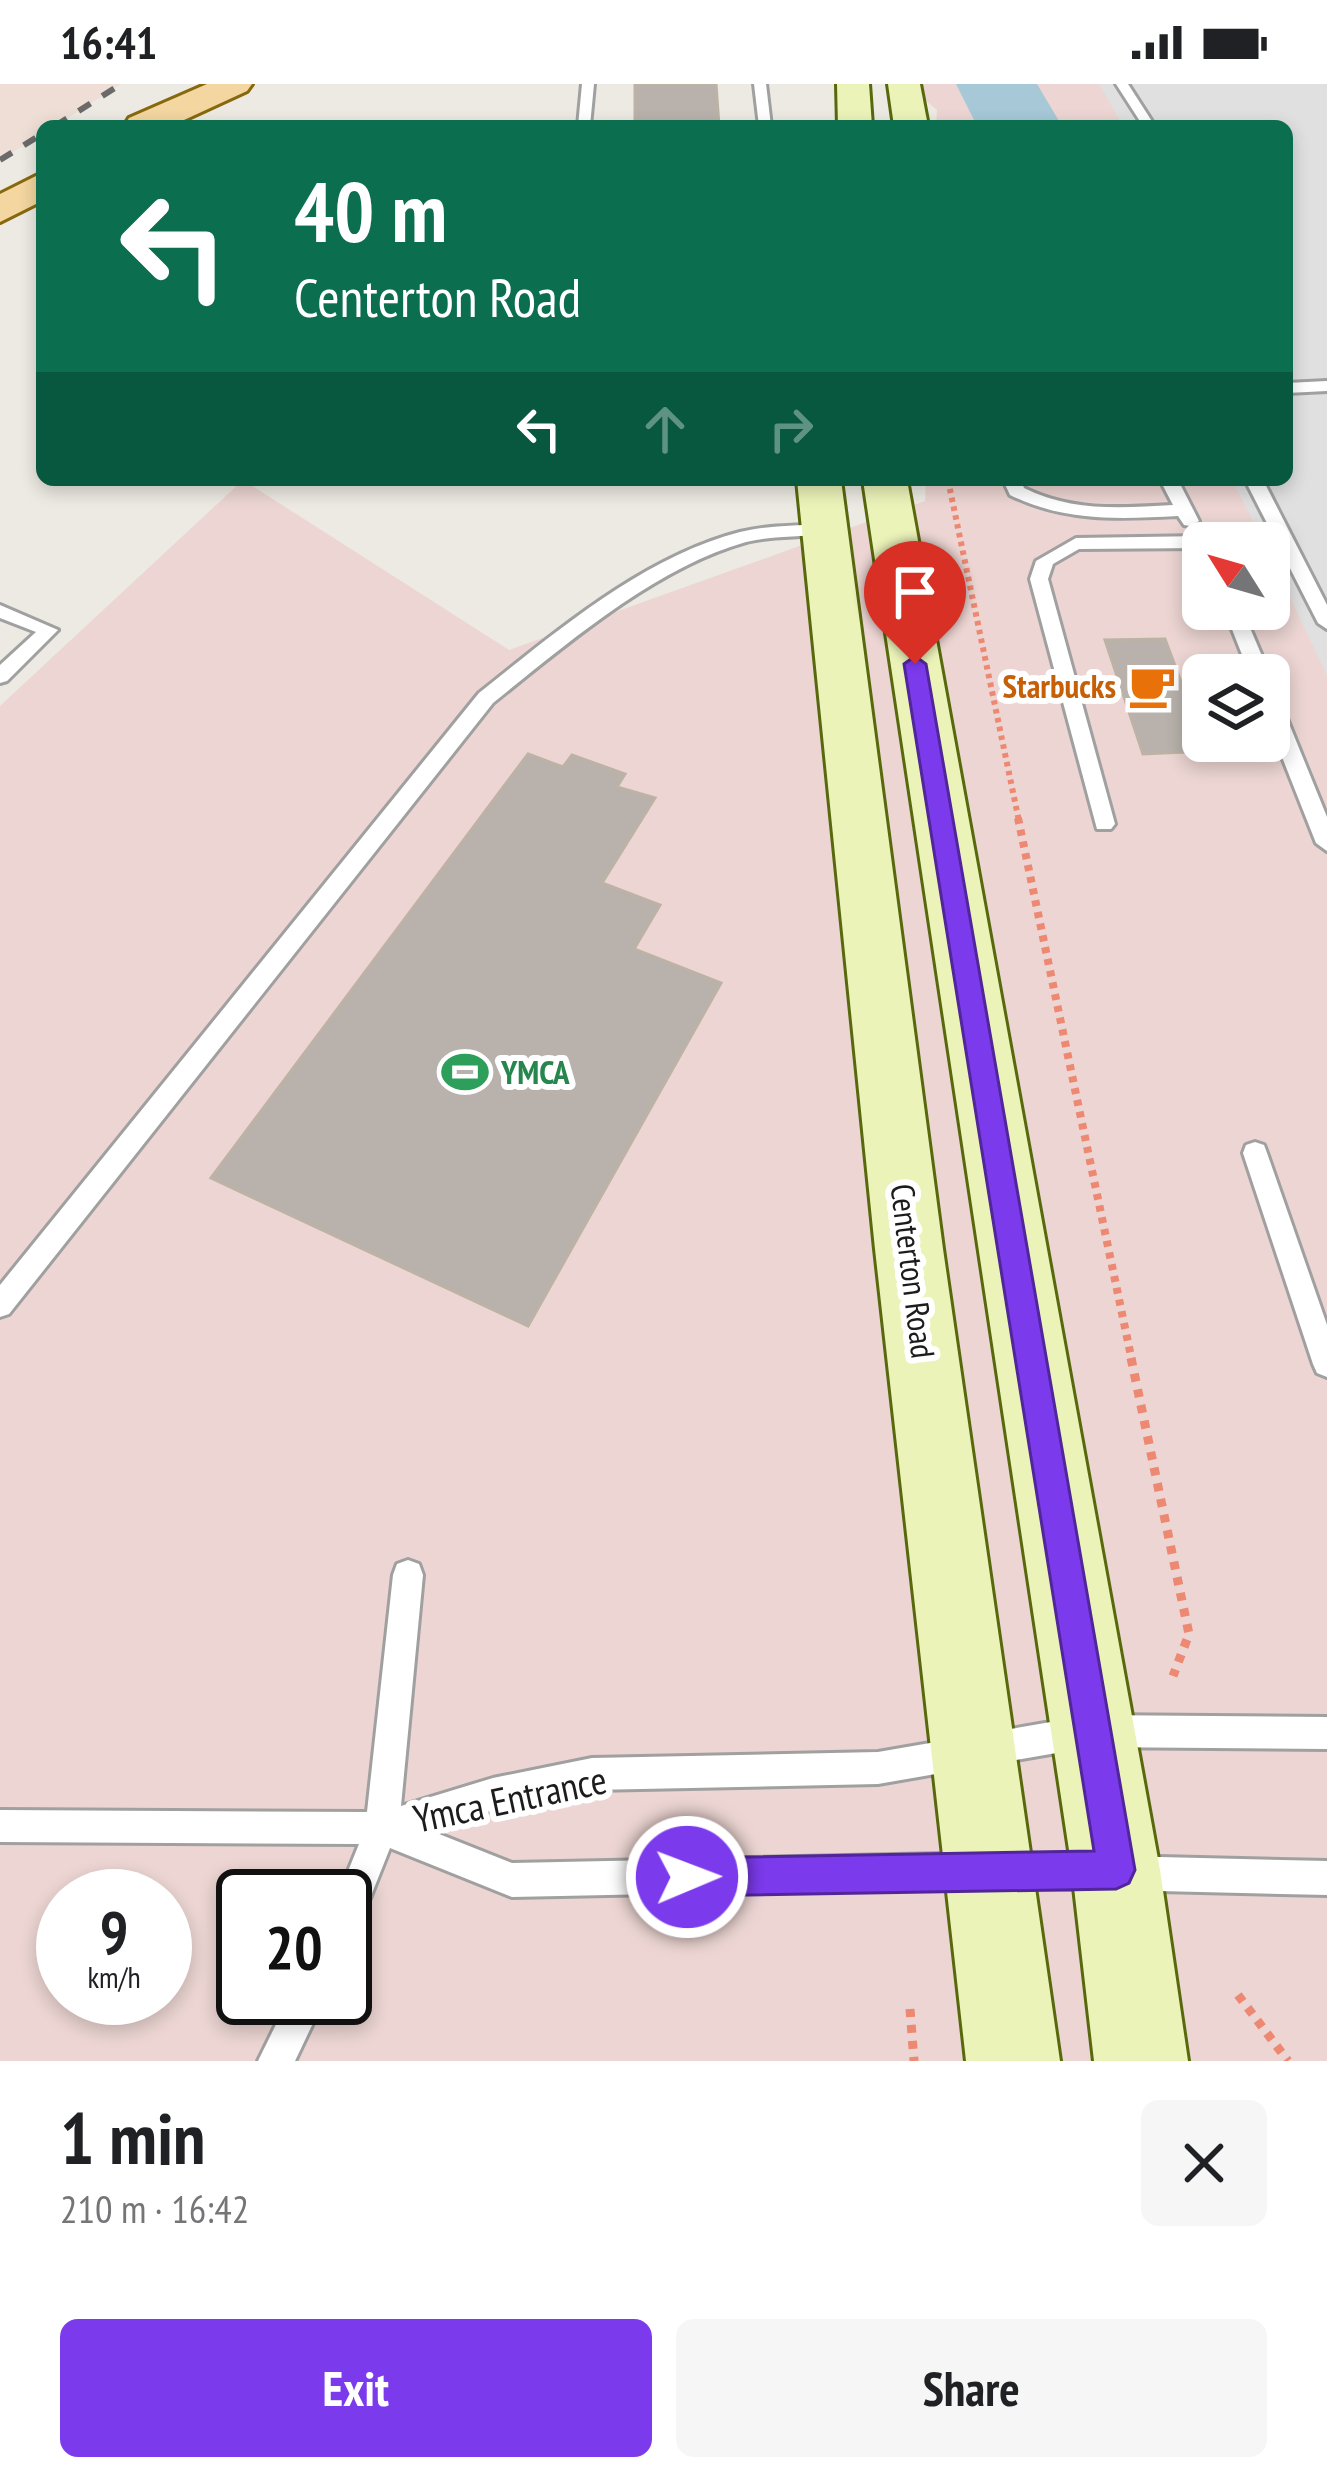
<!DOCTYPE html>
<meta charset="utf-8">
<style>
body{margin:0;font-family:"PT Sans Narrow",sans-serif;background:#f6f6f6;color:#202124;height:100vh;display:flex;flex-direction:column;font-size:45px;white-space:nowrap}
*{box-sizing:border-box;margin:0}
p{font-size:39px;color:#757577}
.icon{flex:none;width:66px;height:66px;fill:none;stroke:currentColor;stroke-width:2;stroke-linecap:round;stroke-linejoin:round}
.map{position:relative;height:1977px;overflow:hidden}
.drawer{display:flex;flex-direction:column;background:#fff;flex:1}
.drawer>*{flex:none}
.top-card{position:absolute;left:36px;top:36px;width:1257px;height:366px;border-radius:18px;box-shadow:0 6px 18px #0003;background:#0b6e4f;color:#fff;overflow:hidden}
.needle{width:78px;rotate:307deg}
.controls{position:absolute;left:1182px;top:438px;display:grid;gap:24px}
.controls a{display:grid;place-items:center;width:108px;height:108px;border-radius:18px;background:#fff;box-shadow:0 6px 18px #0003;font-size:60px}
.speed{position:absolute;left:36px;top:1785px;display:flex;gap:24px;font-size:60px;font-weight:700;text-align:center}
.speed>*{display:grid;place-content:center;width:156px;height:156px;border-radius:50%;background:#fff;box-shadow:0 6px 18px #0003;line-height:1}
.speed small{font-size:30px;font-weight:400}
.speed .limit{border:6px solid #111;border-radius:18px;background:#fff;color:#111}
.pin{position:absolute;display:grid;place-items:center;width:102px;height:102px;color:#fff;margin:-123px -51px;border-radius:50% 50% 50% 0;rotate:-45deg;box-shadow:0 0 12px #0007}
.pin .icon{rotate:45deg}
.me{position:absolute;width:132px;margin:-66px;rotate:89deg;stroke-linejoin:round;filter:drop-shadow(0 0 9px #0008)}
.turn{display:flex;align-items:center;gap:42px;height:252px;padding:0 60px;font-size:54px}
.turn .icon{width:156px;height:156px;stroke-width:2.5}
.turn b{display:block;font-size:84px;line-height:102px}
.lanes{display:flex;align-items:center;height:114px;padding:0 60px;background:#0003;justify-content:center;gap:60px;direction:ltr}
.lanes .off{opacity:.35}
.round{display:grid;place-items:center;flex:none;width:126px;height:126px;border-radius:18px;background:#f6f6f6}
.summary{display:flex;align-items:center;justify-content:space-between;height:204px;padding:0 60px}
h1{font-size:72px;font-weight:600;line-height:90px}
.primary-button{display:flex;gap:24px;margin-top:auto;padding:24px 60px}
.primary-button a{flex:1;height:138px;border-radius:18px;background:#7c3aed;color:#fff;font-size:48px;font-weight:600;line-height:138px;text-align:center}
.primary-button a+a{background:#f6f6f6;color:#202124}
.status{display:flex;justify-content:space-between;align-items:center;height:84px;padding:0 60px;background:#fff;direction:ltr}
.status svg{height:33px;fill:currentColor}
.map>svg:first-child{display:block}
.commercial{fill:#ecd5d2;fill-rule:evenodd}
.military{fill:#eeded6}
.parking{fill:#e0e0e0}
.water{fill:#a6c8d7}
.building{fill:#b9b2ac;stroke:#bdb2a6;stroke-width:3}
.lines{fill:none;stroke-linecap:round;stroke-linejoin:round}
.service-casing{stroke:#a0a0a0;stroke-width:6}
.secondary-casing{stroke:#58680d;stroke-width:6}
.primary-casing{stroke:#88680c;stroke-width:6}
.path-far2{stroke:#ed8872;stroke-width:6;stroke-dasharray:4.5 4.5;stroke-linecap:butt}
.path-far1{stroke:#ed8872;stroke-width:8;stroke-dasharray:6 6;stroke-linecap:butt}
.path{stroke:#ed8872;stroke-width:9;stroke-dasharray:8 8;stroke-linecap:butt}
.service{fill:#fff;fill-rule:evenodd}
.secondary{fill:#ecf3b9;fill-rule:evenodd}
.primary{fill:#f3d6a0;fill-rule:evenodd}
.rail{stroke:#6a6a6a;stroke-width:6;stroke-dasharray:14 14;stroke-linecap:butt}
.route{fill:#7c3aed;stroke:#51269a;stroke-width:3}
.labels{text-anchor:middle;stroke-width:12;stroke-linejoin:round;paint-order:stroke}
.food-label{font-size:33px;font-weight:bold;fill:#c56008;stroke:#fff;text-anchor:end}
.leisure-label{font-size:33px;font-weight:bold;fill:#27864d;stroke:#fff;text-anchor:start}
.street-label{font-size:33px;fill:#1c1c1c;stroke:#fff}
.near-street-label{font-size:39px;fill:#1c1c1c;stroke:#fff}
</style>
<div class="status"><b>16:41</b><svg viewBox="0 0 49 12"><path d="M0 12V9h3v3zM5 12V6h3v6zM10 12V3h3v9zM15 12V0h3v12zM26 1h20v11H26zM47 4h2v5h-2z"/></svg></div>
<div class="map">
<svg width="1327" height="1977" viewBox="0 0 1327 1977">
<rect width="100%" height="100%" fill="#eceae2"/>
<path class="commercial" d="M 906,0 L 1327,0 L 1327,1977 L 0,1977 L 0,622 L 243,396 L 509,566 L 925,417 L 926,396 L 1287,396 L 1287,42 L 936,42 L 937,26 ZM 1203,459 L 1269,459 L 1269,525 L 1203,525 ZM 1203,591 L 1269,591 L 1269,657 L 1203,657 ZM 63,1812 L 165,1812 L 165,1914 L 63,1914 ZM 243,1812 L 345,1812 L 345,1914 L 243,1914 Z"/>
<polygon class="military" points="0,0 121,0 55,42 42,42 42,50 0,76"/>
<polygon class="parking" points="1099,0 1327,0 1327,592 1269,469 1269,459 1264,459 1232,396 1287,396 1287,42 1123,42"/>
<polygon class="water" points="956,0 1037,0 1062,42 977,42"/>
<g class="building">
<polygon points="635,0 716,0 719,42 635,42"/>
<polygon points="1165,555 1203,657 1211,667 1143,670 1105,556"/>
<polygon points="528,670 563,683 572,671 625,690 617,703 655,714 602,799 660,821 634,865 721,899 528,1242 211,1094"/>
</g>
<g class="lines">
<defs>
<g id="service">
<polygon points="582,0 594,0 590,42 578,42"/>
<polygon points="754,0 766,0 771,42 759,42"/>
<polygon points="1116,0 1128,0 1155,42 1143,42"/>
<polygon points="1327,297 1327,307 1287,309 1287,299"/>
<path d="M 1003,396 L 1021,396 L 1024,404 C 1072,428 1121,424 1173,421 L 1160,396 L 1178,396 L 1199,437 L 1190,442 L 1184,441 L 1178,432 C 1119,435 1065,438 1010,411 Z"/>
<polygon points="1245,396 1263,396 1327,521 1327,545 1318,539"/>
<path d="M 824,440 L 830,441 L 830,449 C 803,454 773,451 746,458 C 656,483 565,561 493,619 L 9,1230 L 0,1233 L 0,1201 L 479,609 C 556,548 643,473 740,448 C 768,441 796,442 824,440 Z"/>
<polygon points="1204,452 1213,458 1203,459 1203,464 1079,465 1053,480 1048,495 1115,740 1111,745 1097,745 1030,495 1036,477 1076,454"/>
<polygon points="0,521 58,546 7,597 0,599 0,581 36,548 0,534"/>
<polygon points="1224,525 1242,525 1270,591 1269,592 1250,591"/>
<polygon points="1269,608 1279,615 1327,733 1327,767 1316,759 1269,640"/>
<polygon points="1255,1058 1264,1061 1267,1069 1327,1241 1327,1293 1317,1289 1313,1280 1243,1069 1246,1061"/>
<polygon points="408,1476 419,1480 423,1491 401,1722 493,1694 592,1674 878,1668 1091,1631 1327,1633 1327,1665 1091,1663 878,1700 592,1706 493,1726 429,1746 512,1779 990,1769 1327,1777 1327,1811 990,1803 512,1813 390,1764 357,1847 345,1852 345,1812 338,1812 359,1760 0,1758 0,1726 367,1728 393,1491 397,1480"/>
<polygon points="289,1914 325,1914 295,1977 258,1977"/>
</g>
<g id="secondary">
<polygon points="837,0 869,0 872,42 838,42"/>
<polygon points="888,0 920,0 928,42 894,42"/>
<polygon points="797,396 841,396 943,1165 1060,1977 966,1977 875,1165"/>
<polygon points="863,396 907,396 1160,1786 1188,1977 1094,1977 1072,1786"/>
</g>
<g id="primary">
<polygon points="207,0 252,0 247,7 171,42 124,42 129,34"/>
<polygon points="42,89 42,117 0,138 0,110"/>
</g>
</defs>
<use href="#service" class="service-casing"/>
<use href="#secondary" class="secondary-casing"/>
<use href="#primary" class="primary-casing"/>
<polyline class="path-far2" points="948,396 1019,737"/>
<polyline class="path-far1" points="1018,734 1132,1277"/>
<g class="path">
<polyline points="1131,1274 1189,1550 1173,1592"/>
<polyline points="1238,1911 1288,1977"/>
<polyline points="910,1925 914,1977"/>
</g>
<use href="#service" class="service"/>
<use href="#secondary" class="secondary"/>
<use href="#primary" class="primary"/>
<g class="rail">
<polyline points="55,42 121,0"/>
<polyline points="0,76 42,50"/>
</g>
</g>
<polygon class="route" points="915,572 926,580 1135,1786 1129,1799 1116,1805 687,1812 674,1806 668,1793 674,1779 687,1774 1094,1767 904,580"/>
<defs>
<symbol id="cafe-bare" viewBox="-9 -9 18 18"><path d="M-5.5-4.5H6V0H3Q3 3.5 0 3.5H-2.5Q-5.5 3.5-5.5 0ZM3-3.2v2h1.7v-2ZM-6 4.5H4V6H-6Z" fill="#e8710a" stroke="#fff" stroke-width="2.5" paint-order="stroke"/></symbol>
<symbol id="stadium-bare" viewBox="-9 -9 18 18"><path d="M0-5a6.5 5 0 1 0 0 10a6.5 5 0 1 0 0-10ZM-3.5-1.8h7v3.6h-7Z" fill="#2e9e5b" stroke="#fff" stroke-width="2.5" paint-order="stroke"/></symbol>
</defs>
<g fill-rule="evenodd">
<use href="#cafe-bare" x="1119" y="569" width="66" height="66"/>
<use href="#stadium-bare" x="432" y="955" width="66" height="66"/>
</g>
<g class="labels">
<g class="food-label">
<text x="1116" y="614">Starbucks</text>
</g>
<g class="leisure-label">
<text x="501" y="1000">YMCA</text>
</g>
<g class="street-label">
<text transform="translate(913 1187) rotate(83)" y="12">Centerton Road</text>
</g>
<g class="near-street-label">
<text transform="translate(510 1715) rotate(-12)" y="14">Ymca Entrance</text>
</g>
</g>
</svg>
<div class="controls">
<a><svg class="needle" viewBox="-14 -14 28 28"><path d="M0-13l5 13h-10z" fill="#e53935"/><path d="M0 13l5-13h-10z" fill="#757577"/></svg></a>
<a><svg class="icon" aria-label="layers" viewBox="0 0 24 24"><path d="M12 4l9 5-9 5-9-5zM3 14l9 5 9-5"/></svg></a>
</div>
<div class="speed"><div>9<small>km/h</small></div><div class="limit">20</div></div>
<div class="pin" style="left:915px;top:580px;background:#d93025"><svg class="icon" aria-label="arrive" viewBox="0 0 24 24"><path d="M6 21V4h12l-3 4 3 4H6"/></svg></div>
<svg class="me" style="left:687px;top:1793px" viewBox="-20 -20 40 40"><circle r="17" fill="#7c3aed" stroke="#fff" stroke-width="3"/><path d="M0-11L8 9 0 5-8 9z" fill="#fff"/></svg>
<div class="top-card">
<div class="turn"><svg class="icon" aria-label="left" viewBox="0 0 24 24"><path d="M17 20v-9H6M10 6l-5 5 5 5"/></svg><div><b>40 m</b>Centerton Road</div></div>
<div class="lanes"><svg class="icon" aria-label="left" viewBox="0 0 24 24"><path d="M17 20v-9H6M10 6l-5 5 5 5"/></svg><svg class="icon off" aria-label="ahead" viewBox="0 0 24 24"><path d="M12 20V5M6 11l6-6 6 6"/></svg><svg class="icon off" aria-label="right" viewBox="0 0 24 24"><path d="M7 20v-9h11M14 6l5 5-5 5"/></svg></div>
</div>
</div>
<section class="drawer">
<div class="summary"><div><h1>1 min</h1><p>210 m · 16:42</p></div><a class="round"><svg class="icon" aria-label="close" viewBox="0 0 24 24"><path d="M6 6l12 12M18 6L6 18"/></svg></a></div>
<div class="primary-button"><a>Exit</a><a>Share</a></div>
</section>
